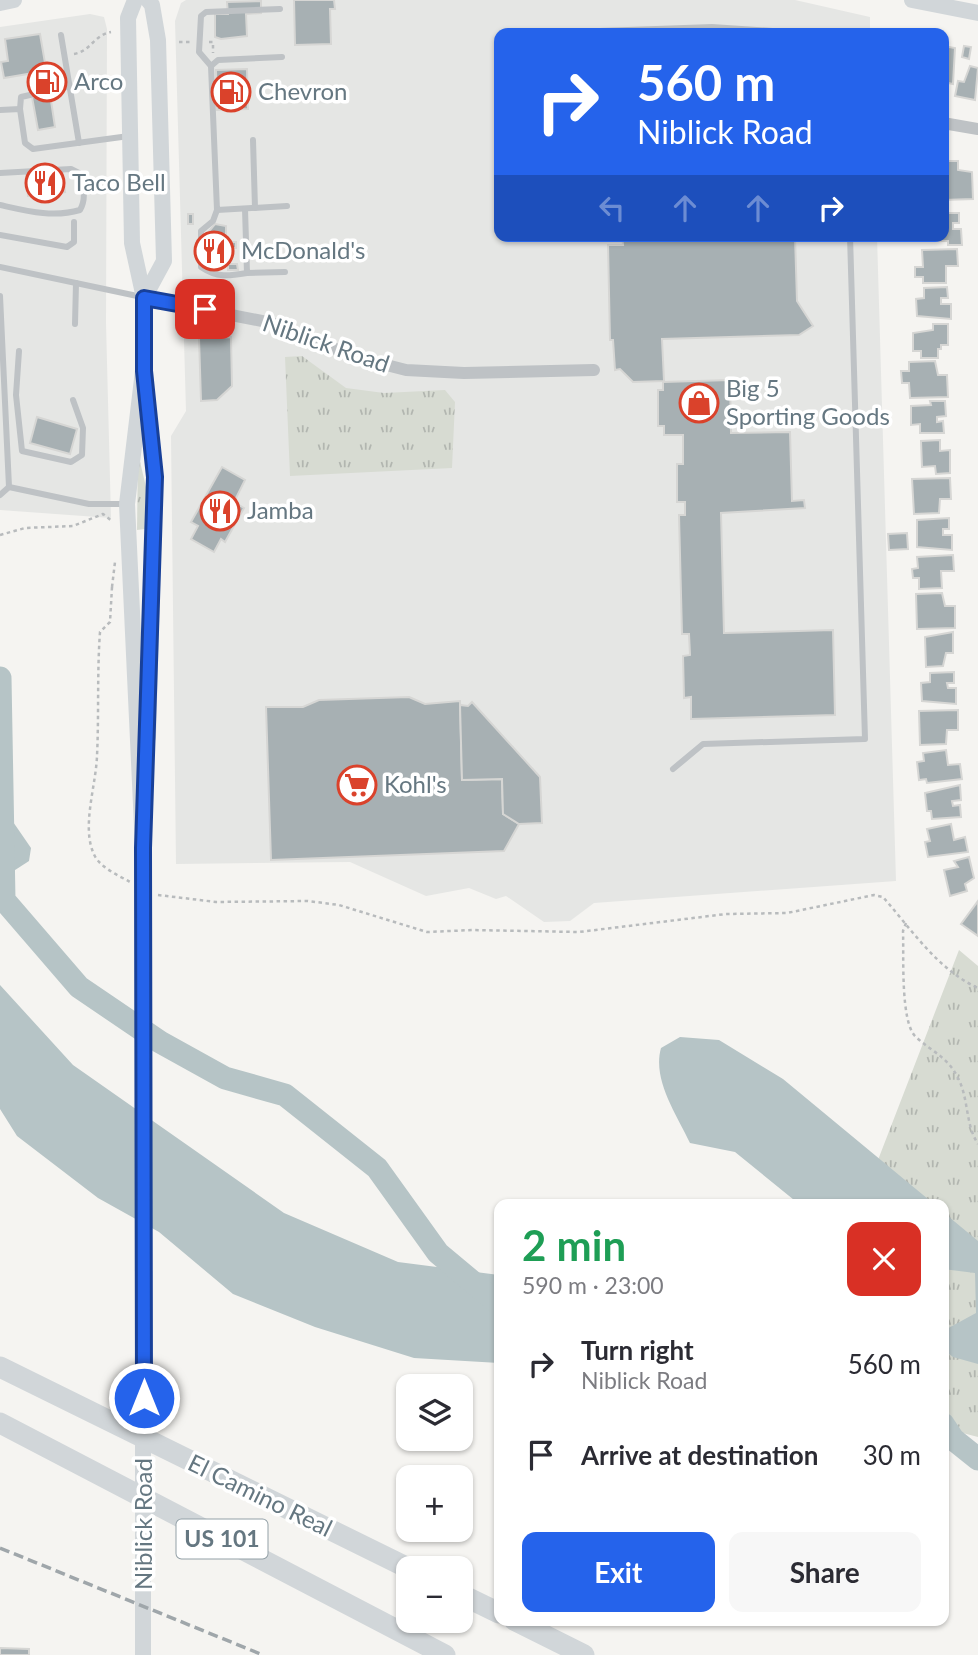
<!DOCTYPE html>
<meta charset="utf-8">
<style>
body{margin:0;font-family:Lato,sans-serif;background:#f7f7f7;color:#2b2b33;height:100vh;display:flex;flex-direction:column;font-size:26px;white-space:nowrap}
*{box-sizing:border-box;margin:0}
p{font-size:23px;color:#7c7c81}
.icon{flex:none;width:38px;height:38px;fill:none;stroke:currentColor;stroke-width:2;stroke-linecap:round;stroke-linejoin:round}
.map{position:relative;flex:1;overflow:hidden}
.drawer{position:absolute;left:494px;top:1199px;width:455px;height:427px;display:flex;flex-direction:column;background:#fff;border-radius:14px;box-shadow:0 2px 5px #0004}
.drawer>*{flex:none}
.banner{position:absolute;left:494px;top:28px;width:455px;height:214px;border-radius:14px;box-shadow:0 2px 5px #0004;background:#2563eb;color:#fff;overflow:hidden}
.tools{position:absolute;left:396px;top:1374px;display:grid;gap:14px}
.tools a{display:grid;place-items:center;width:77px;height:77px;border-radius:14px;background:#fff;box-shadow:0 2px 5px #0004;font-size:35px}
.pin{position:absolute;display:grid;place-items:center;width:60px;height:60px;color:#fff;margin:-30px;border-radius:14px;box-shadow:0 4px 10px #0006}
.me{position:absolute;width:77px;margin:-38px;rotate:0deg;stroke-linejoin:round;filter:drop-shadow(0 0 5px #0008)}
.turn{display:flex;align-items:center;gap:24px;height:147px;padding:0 28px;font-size:32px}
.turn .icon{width:91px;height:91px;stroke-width:2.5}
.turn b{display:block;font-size:49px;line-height:60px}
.lanes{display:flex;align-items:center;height:66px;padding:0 28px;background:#0003;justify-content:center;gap:35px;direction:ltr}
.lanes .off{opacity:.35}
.round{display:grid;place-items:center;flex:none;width:74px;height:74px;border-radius:14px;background:#f7f7f7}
.head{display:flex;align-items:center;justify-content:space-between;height:119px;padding:0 28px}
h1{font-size:42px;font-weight:700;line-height:52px;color:#1e9e55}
.button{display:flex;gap:14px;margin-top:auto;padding:14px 28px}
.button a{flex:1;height:80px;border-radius:14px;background:#2563eb;color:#fff;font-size:28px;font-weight:700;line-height:80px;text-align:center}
.button a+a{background:#f7f7f7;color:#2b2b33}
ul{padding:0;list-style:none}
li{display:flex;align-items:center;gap:21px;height:91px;padding:0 28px}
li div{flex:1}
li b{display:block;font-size:26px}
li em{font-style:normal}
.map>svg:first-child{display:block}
.built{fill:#e5e6e4}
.grass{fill:url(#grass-tufts)}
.water{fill:#b6c4c6}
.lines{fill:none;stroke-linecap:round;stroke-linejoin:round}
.river{stroke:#b6c4c6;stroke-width:23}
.building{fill:#a7b0b3;stroke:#d6d6d4;stroke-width:2}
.path{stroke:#b8bbbd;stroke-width:2.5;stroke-dasharray:3.5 3.5;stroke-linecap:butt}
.lane{stroke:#bec2c5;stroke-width:6}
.street{stroke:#bec2c5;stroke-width:12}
.secondary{stroke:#d1d6d9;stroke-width:16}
.highway{stroke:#d1d6d9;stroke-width:21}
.rail{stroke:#9fa6aa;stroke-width:3.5;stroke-dasharray:10 5;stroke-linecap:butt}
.route-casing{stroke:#184099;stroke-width:18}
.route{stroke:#2563eb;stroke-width:12}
.labels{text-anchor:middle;stroke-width:7;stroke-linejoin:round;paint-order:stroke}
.shield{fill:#fff;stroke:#93a0a7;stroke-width:2}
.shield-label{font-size:23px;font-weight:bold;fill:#657781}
.poi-label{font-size:24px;fill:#657781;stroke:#fff;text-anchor:start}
.street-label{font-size:24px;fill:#657781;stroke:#fff}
</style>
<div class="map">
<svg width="978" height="1655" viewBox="0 0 978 1655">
<defs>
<pattern id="grass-tufts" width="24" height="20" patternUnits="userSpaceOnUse" patternTransform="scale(1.75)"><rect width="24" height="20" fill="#d7dbd2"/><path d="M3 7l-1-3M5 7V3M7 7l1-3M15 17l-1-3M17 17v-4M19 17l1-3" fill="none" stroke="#b2b6b0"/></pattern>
</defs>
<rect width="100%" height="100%" fill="#f5f4f1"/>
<g class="built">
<polygon points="186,0 795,0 870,17 870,33 499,33 499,236 877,236 896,881 594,903 570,921 544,922 506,896 496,899 469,888 426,896 350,862 176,864 171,436 186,411 175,21 181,3"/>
<polygon points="90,14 104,17 107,29 106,323 111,518 0,510 0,27"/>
</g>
<g class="grass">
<polygon points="302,356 346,388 384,393 445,390 455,402 452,468 290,476 285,357"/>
<polygon points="138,453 146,487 145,529 137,530"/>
<polygon points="959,950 978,966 978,1437 955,1431 943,1421 943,1204 861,1204"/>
</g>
<g class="water">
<polygon points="0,803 31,848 29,861 12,872 0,871"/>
<polygon points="0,985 73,1065 284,1213 398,1262 499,1275 499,1363 414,1358 315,1327 233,1294 159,1232 98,1198 17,1136 0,1109"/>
<path d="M 680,1037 L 719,1040 L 783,1079 L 934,1204 L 799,1204 L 735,1152 L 690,1143 C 677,1115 652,1080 661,1048 Z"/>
<polygon points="943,1212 978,1241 978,1364 953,1357 943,1349 943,1331 976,1313 975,1273 943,1269"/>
</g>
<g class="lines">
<g class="river">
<polyline points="0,678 4,900 79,987 160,1042 225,1078 285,1095 377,1168 438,1253 499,1304"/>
<polyline points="943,1424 953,1439 978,1459"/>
</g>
</g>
<g class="building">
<polygon points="294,0 334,0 335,9 330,9 331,44 295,45"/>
<polygon points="261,1 261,13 246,14 247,36 221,39 215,37 215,14 228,14 227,2"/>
<polygon points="40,34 45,63 39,72 4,78 1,62 8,61 5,39"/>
<polygon points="943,46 955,48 953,84 943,82"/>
<polygon points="964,46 971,47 969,59 962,57"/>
<polygon points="970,66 978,68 975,100 955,96 958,81 964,82"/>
<polygon points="247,69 248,109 217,110 216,70"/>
<polygon points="50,94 55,127 38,130 32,97"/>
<polygon points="943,161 958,161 958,170 972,172 973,199 943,200"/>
<polygon points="62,170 65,192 28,196 26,174"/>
<polygon points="943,213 959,213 959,223 953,223 953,229 961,229 962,245 948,245 948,241 927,241 927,236 943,236"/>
<rect x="188" y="214" width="5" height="10"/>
<polygon points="215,224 226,226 226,239 223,242 222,263 215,268 206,264 205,236"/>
<polygon points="622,236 795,236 797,301 813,326 799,335 662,339 664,381 633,382 620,369 615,370 613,340 610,340 608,245 623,245"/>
<rect x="227" y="242" width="9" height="6"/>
<polygon points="957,249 958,266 946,266 946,283 923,283 923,277 915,277 915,267 923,267 922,250"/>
<polygon points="228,264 237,264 238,270 228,270"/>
<polygon points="947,287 948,298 941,298 941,304 951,304 951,319 917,316 916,299 924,298 924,288"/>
<polygon points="933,324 948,324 948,345 941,345 941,349 938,349 938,358 921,358 921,351 913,351 913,333 933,330"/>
<polygon points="231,337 232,386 217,400 201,401 199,338"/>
<polygon points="935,361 938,375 947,375 948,397 910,398 909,383 902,383 901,371 909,371 909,362"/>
<polygon points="730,380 731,433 790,432 792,501 804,500 805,508 721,513 724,633 833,630 835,715 691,719 691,697 684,698 683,656 690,655 689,634 682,634 679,515 685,515 685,502 677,502 677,464 683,464 683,435 664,435 664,426 658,426 658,390 663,390 663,382"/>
<polygon points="930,401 945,401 946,416 937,417 937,422 943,421 944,433 920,433 920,424 911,425 911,406 931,405"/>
<polygon points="37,417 77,429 70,454 30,443"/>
<polygon points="940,440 940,451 950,450 950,473 936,474 935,466 922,467 921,441"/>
<polygon points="222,467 245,480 234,502 244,508 225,542 221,539 214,552 191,539 198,526 191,522"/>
<polygon points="950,478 951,499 940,499 939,513 914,514 912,479"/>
<polygon points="949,518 949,529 943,529 943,535 952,535 952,550 917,547 917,520"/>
<polygon points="907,533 908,549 889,550 888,534"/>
<polygon points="953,555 954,571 941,571 942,588 919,589 919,578 913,578 912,569 918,568 917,557"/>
<polygon points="942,593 945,606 955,606 955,628 917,629 916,594"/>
<polygon points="953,632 953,653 946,653 943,666 926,667 925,637"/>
<polygon points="954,672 954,683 947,683 948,688 956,688 956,704 922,701 921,683 930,682 930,673"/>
<polygon points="409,697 425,704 460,701 462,780 502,779 503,814 519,824 504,851 271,860 266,707 303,707 319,700"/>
<polygon points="472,702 540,777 542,823 519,824 503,814 502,779 462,780 460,705 468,706"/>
<polygon points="958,710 958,730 947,730 946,744 920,745 919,711"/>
<polygon points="946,750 948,765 960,764 962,779 927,783 926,779 919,780 917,762 924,761 923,753"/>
<polygon points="960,785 961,800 952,801 953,806 960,805 961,817 932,819 931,811 927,811 925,793"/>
<polygon points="951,824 954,840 965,837 968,852 928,857 925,842 930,841 927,829"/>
<polygon points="969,857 974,878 965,884 967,891 950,896 944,870 958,867 954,861"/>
<polygon points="978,901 978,936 961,924"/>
<polygon points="0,1648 29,1649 29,1655 0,1655"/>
</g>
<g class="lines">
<g class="path">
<polyline points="179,42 192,42"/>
<polyline points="209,42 213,42 213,53"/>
<path d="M 74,54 C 91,51 94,35 111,32"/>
<polyline points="0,535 25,528 73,526 103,514 112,521"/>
<path d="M 112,587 L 110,622 L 100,632 C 97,673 99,715 97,756 C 96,785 82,825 93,852 C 98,867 118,875 130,882"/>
<polyline points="112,587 115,562"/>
<path d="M 158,895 L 216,902 L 308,901 L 339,905 L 427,932 L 472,930 L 579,932 L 726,914 L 787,913 L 874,895 L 883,897 C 911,929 938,970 978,988"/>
<path d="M 906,923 L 903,931 C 904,954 900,1023 916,1037 C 932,1052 948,1057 958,1078 C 969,1099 965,1124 978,1144"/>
</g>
<g class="lane">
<polyline points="600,31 712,27 801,33"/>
<polyline points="61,35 79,143"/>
<polyline points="282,57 218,60 211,66 217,210 287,206"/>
<polyline points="211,66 199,52 201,16 206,12 280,9"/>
<polyline points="20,109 21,97 70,86"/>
<polyline points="0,110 20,109 25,143 33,149 129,136"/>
<polyline points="253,140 255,208"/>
<path d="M 0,173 L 71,169 L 79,173 C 83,186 87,198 80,210 C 53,218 27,211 0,205"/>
<polyline points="245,209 247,273 285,272"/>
<path d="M 217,210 L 213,221 L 201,231 L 201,267 C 217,278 229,276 247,273"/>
<polyline points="0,235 67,247 74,242 74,222"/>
<polyline points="0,267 142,297"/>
<polyline points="0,296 9,487 89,504 125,504"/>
<polyline points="75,324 76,283"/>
<polyline points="19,351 16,395 22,451 71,462 82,455 83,428 73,400"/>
<polyline points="0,495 9,487"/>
<polyline points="673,769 703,744 865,739 850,236"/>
</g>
<g class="street">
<polyline points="943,123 978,129"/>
<polyline points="144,298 272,323 355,357 406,370 464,373 594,370"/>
</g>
<g class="secondary">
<polyline points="135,0 128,18 132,243 144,298 143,371 155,477 148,737"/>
<polyline points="912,0 978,13"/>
<polyline points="0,3 14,0"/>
<polyline points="144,298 164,261 158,40 152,5 148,0"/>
<polyline points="143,1655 143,848 127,504 143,371"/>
</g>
<g class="highway">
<polyline points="0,1367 408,1568"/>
<polyline points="0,1423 445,1655"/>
<polyline points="460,1594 499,1613"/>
<polyline points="514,1620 584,1655"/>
</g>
<polyline class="rail" points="0,1548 263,1655"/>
</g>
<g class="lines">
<defs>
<polyline id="route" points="144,1398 143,848 155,477 144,371 144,298 205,309"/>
</defs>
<use href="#route" class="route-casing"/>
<use href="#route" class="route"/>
</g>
<defs>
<symbol id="fuel-ring" viewBox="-11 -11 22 22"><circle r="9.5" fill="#fff" stroke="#da422b" stroke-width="1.5"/><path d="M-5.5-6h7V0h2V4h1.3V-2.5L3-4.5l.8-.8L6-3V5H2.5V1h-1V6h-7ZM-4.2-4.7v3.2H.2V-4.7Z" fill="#da422b"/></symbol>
<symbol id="restaurant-ring" viewBox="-11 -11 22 22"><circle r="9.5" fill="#fff" stroke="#da422b" stroke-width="1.5"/><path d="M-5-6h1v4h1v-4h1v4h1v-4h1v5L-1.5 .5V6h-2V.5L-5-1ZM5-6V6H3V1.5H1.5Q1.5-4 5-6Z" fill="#da422b"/></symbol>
<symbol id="shop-ring" viewBox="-11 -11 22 22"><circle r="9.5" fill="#fff" stroke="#da422b" stroke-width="1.5"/><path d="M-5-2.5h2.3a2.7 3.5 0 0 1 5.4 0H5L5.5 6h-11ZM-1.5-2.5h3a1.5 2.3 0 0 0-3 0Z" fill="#da422b"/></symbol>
<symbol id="supermarket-ring" viewBox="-11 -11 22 22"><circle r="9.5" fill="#fff" stroke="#da422b" stroke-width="1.5"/><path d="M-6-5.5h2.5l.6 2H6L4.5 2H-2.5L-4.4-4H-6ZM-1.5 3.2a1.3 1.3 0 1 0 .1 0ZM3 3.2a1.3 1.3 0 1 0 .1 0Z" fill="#da422b"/></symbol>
</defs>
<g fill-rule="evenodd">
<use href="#fuel-ring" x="25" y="60" width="44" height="44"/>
<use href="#fuel-ring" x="209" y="70" width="44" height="44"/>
<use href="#restaurant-ring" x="23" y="161" width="44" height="44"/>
<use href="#restaurant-ring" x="192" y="229" width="44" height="44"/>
<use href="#shop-ring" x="677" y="381" width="44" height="44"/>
<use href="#restaurant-ring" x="198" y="489" width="44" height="44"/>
<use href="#supermarket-ring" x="335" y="763" width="44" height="44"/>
</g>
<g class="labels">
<rect class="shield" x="176.5" y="1519.5" width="91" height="39" rx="5"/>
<g class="shield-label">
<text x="222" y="1547">US 101</text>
</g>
<g class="poi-label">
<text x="74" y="90">Arco</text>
<text x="258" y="100">Chevron</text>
<text x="72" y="191">Taco Bell</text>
<text x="241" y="259">McDonald's</text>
<text x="726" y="397">Big 5<tspan x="726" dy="28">Sporting Goods</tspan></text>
<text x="247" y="519">Jamba</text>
<text x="384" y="793">Kohl's</text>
</g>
<g class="street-label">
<text transform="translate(326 344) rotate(19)" y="8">Niblick Road</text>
<text transform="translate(260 1496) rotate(26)" y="8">El Camino Real</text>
<text transform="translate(144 1524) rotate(-90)" y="8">Niblick Road</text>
</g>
</g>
</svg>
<div class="tools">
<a><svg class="icon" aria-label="layers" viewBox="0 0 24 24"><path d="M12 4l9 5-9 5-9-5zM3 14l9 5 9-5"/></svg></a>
<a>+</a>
<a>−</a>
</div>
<div class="pin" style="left:205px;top:309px;background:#d93025"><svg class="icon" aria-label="arrive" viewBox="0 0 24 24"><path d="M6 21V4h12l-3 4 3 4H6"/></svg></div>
<svg class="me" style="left:144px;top:1398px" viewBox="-20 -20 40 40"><circle r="17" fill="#2563eb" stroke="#fff" stroke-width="3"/><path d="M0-11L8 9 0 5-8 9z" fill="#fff"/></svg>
<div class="banner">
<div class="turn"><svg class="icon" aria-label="right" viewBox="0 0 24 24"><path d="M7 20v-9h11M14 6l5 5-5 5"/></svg><div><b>560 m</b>Niblick Road</div></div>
<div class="lanes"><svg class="icon off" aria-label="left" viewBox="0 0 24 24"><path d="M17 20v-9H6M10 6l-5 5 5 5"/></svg><svg class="icon off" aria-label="ahead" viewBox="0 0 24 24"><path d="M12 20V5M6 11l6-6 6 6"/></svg><svg class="icon off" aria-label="ahead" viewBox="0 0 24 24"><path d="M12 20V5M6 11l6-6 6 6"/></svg><svg class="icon" aria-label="right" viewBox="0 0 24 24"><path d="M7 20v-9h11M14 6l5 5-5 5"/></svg></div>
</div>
<section class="drawer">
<div class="head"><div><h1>2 min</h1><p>590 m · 23:00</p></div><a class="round" style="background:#d93025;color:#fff"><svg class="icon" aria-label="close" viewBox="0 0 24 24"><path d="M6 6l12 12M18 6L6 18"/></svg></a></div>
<ul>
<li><svg class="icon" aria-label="right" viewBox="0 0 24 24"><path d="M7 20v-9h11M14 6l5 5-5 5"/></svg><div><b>Turn right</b><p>Niblick Road</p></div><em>560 m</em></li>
<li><svg class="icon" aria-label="arrive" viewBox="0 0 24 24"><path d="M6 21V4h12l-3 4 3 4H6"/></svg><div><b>Arrive at destination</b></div><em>30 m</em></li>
</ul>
<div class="button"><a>Exit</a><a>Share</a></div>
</section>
</div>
